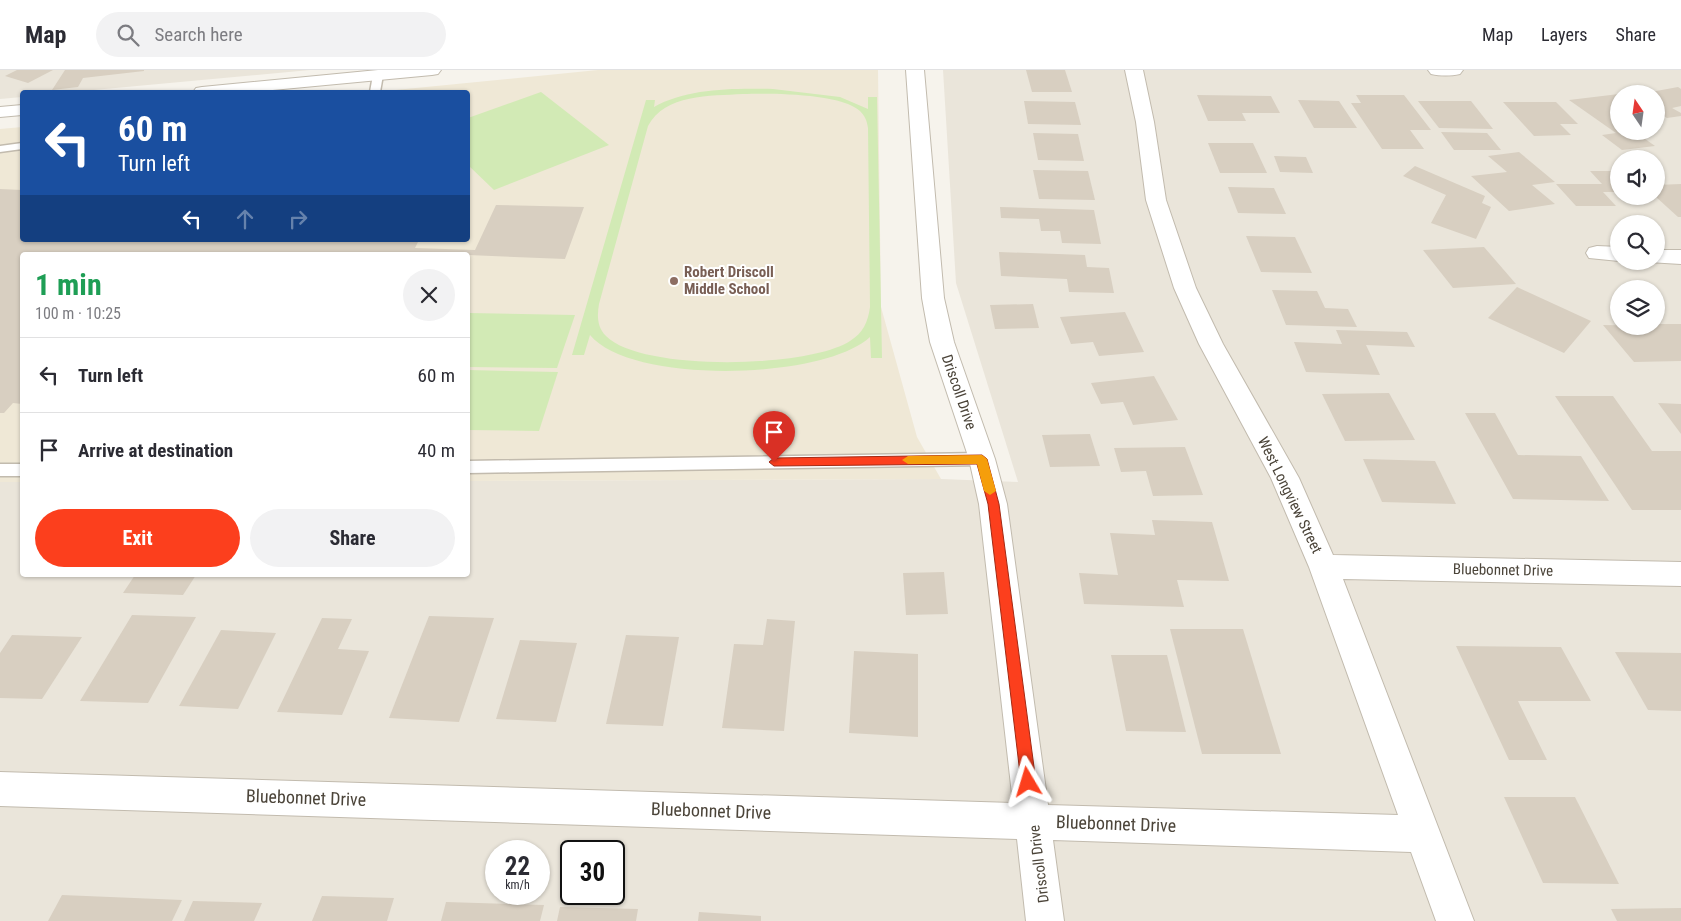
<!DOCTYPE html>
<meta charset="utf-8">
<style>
body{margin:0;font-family:"Roboto Condensed",sans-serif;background:#f2f2f3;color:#2b2b33;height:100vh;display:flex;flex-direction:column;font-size:19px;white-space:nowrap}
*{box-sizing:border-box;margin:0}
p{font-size:16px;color:#7c7c81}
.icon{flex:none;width:28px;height:28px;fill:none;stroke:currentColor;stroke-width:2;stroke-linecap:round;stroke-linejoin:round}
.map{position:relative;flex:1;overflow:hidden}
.side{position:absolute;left:20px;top:182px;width:450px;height:325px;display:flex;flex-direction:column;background:#fff;border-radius:5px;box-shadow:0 1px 4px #0004}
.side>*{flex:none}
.top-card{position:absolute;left:20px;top:20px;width:450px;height:152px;border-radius:5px;box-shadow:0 1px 4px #0004;background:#1a4fa0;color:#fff;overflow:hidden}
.needle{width:32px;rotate:347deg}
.buttons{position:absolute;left:1610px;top:15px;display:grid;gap:10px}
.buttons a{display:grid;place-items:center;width:55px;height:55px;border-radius:50%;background:#fff;box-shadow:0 1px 4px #0004;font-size:25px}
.speed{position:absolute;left:485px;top:770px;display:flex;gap:10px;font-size:25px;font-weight:700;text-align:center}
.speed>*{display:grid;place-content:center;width:65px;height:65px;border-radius:50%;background:#fff;box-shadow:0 1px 4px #0004;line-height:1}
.speed small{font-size:12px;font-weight:400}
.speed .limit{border:2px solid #111;border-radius:8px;background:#fff;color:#111}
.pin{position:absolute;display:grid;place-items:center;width:42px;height:42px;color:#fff;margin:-51px -21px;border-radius:50% 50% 50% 0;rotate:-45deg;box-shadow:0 0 5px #0007}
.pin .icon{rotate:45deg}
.me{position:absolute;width:55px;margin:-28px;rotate:353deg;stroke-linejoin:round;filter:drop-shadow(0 0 4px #0008)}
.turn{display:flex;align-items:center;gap:18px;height:105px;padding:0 15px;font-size:22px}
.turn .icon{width:65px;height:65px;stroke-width:2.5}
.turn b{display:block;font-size:35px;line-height:42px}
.lanes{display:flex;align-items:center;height:48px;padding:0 15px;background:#0003;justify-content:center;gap:25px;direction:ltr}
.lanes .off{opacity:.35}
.round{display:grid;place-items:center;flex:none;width:52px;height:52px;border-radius:26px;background:#f2f2f3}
.summary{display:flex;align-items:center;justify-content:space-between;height:85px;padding:0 15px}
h1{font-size:30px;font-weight:700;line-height:38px;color:#1e9e55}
.primary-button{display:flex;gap:10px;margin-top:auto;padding:10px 15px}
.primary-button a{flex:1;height:58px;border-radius:30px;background:#fc3f1d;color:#fff;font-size:20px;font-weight:700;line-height:58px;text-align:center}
.primary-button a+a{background:#f2f2f3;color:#2b2b33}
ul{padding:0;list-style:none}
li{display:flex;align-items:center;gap:15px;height:75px;padding:0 15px;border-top:1px solid #e1e1e2}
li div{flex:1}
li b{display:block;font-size:19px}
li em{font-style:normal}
header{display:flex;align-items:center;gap:30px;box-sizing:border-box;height:70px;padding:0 25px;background:#fff;border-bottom:1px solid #e1e1e2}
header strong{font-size:24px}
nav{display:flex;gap:28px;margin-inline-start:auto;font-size:18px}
.search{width:350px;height:45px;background:#f2f2f3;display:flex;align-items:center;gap:12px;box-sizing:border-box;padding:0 18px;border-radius:28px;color:#7c7c81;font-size:19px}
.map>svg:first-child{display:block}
.residential{fill:#eae5da;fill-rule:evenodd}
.education{fill:#efe8d6}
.green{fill:#d2eab5;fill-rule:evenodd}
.building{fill:#d8cfc1}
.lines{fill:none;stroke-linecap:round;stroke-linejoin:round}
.lane-casing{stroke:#c2bbae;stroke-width:3}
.street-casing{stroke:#c2bbae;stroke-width:2}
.lane{fill:#fff;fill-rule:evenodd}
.street{fill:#fff;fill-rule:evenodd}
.route{fill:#fc3f1d;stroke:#a42913}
.slow{fill:#f59e0b}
.education-dot{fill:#8d6e63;stroke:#fff;stroke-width:2}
.labels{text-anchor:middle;stroke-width:4;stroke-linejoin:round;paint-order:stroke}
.education-label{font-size:15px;font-weight:bold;fill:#785e54;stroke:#fff;text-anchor:start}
.street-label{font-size:15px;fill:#4b4439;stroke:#fff}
.near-street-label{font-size:18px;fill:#4b4439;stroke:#fff}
</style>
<header>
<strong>Map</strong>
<div class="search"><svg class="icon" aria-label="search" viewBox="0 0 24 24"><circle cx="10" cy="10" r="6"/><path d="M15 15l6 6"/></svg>Search here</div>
<nav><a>Map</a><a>Layers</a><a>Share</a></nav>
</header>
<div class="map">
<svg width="1681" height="851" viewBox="0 0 1681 851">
<rect width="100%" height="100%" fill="#f6f3ec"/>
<g class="residential">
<polygon points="0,0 310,0 72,22 22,22 22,27 0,29"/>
<path d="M 943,0 L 1681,0 L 1681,851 L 0,851 L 0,412 L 22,412 L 22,505 L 468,505 L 468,411 L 941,409 L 1018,412 L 956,213 ZM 1619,24 L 1656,24 L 1656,61 L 1619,61 ZM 1619,89 L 1656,89 L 1656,126 L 1619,126 ZM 1619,154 L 1656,154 L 1656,191 L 1619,191 ZM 1619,219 L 1656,219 L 1656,256 L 1619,256 ZM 496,781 L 539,781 L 539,824 L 496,824 ZM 571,781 L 614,781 L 614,824 L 571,824 Z"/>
</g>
<polygon class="education" points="598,0 878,0 881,237 917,367 941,409 468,411 468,185 22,185 22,412 0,412 0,59 22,57 22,170 468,170 468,22 375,22"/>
<g class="green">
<path d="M 773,19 L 840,27 L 868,39 L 868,27 L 877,27 L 882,288 L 871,288 L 870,267 C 824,310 631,315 590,265 L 584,285 L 572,285 L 646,30 L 655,30 L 654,37 C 687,18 735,18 773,19 ZM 743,24 C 769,23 841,23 860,41 C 865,46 867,51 868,58 L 870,237 C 868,252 863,263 850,271 C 809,298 641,302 606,266 C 597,257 597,246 599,234 L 648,56 C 665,24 710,26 743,24 Z"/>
<polygon points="541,22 609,75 494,120 468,95 468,48"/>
<polygon points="468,243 575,245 557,298 468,297"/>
<polygon points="468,300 558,302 539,361 468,360"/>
</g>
<g class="building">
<polygon points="17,0 53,0 28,13 5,6"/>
<polygon points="65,0 144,0 144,1 83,8 78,17 52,20"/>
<polygon points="1026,0 1065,0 1072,22 1032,22"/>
<polygon points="1678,17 1681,19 1681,36 1672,38 1681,43 1681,46 1667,48 1656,41 1656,24 1640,24"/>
<polygon points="1619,24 1619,61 1634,61 1655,76 1622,80 1602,65 1616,63 1569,30"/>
<polygon points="1197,25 1271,26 1280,43 1242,43 1246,51 1208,51"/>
<polygon points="1356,25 1404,25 1431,60 1410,60 1424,79 1382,79 1351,33 1361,33"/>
<polygon points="1298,30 1339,31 1357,58 1314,58"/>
<polygon points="1024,31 1075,32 1081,55 1028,54"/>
<polygon points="1418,31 1471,31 1493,59 1439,58"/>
<polygon points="1503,32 1556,32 1578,54 1560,54 1571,65 1534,66"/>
<polygon points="1441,62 1487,63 1501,80 1454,80"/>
<polygon points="1033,63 1078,64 1084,91 1038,90"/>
<polygon points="1208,73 1253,73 1267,103 1220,103"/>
<polygon points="1519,82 1555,112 1532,115 1555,134 1509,141 1471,106 1507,102 1488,86"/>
<polygon points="1274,86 1306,87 1313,103 1280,102"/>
<polygon points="1415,96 1485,126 1482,133 1491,137 1476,169 1431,153 1446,125 1403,106"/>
<polygon points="1033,100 1088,101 1095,130 1039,129"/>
<polygon points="1590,101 1613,101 1619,107 1619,122 1603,122 1616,136 1576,136 1556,114 1602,114"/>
<polygon points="1681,114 1681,147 1678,147 1656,127 1656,115"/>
<polygon points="1228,117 1274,118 1286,144 1238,143"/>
<polygon points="0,119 22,120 22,170 419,170 415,178 475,180 496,135 584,137 565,189 468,185 22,185 22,334 13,333 4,343 0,343"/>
<polygon points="1000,137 1094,140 1101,174 1062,173 1060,161 1041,161 1039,149 1001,148"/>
<polygon points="1246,166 1295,167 1312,203 1261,202"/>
<polygon points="1484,177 1516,214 1453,218 1423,180"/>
<polygon points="999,182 1085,185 1087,197 1109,198 1114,223 1069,222 1067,209 1001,206"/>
<polygon points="1517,217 1591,251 1564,283 1488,248"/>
<polygon points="1272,220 1317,221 1325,238 1348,239 1357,257 1286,255"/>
<polygon points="1033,234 1039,258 995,259 990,235"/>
<polygon points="1125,242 1144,282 1099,286 1093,272 1071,274 1060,247"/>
<polygon points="1656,254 1681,254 1681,291 1634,292 1603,255 1656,256"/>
<polygon points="1336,260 1407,262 1415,277 1366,275 1380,305 1306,302 1294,272 1342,274"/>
<polygon points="1154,306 1178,350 1133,355 1123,332 1101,334 1091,313"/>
<polygon points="1389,323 1415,370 1345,371 1322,324"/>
<polygon points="1555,326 1613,326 1652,381 1681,381 1681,440 1632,440"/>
<polygon points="1658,333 1681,334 1681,364"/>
<polygon points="1465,343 1495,343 1518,385 1581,386 1609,431 1513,429"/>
<polygon points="1090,364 1100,396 1050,397 1042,365"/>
<polygon points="1185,377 1203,425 1153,426 1146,401 1121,402 1114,378"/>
<polygon points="1363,389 1435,391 1456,434 1382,432"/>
<polygon points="1152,450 1212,452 1229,511 1177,510 1184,537 1084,534 1079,503 1118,505 1110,463 1155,465"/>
<polygon points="944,502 948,544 906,545 903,503"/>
<polygon points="135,505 196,505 183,525 123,523"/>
<polygon points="132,545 196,547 148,633 80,631"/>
<polygon points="429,546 494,548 459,652 389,648"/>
<polygon points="322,548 352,549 338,579 369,581 342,645 277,642"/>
<polygon points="767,549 795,551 784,661 722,658 734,574 763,575"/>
<polygon points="1170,559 1243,559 1281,684 1202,684"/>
<polygon points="221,560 276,563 238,639 179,636"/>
<polygon points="12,565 82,567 42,629 0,628 0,583"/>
<polygon points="626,565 679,567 663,656 606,654"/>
<polygon points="520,570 577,573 556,652 496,649"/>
<polygon points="1456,576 1561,577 1591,631 1518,631 1547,690 1509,690"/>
<polygon points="854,581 918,584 918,667 849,663"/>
<polygon points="1615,582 1681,583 1681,641 1648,640"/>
<polygon points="1111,585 1167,585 1186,662 1126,661"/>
<polygon points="1504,727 1575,727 1619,814 1543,813"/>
<polygon points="62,825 182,830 172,851 48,851"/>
<polygon points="322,826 394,828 387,851 312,851"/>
<polygon points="193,831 262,833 254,851 184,851"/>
<polygon points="446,832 544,835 540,851 441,851"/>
<polygon points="560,837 638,839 636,851 557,851"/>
<polygon points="1681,838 1681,851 1617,851 1611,839"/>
<polygon points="699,842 761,846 761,851 698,851"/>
</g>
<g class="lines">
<defs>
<g id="lane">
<polygon points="378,2 383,5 380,22 370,22 373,5"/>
<polygon points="22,73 22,79 0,82 0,76"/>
<polygon points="982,383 988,385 990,389 988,393 982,395 468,403 468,391"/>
<rect x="0" y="394" width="22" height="12"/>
</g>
<g id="street">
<polygon points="378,0 441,0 438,4 432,5 252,22 193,22 196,18 202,17"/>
<polygon points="906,0 924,0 944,228 954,272 995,389 1007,434 1048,735 1398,745 1309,497 1271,408 1199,274 1174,218 1146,130 1136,52 1125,0 1143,0 1154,52 1166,130 1196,218 1223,274 1299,408 1333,485 1681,492 1681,516 1343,509 1474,851 1436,851 1411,782 1053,770 1064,851 1026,851 1017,769 0,736 0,702 1013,733 979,434 969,389 930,272 922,228"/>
<path d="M 1428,0 L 1463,0 L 1460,4 C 1451,6 1440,6 1431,4 Z"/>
<polygon points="22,35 22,45 0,47 0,37"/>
<polygon points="1597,176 1619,177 1619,191 1589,188 1586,183 1589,178"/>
<polygon points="1656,180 1681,180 1681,194 1648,192 1656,191"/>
</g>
</defs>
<use href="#lane" class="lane-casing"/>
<use href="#street" class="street-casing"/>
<use href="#lane" class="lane"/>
<use href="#street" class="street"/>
</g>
<polygon class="route" points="982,385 987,389 999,434 1036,712 1034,717 1028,719 1023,717 1021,712 988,434 977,394 774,396 769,392 774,388"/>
<polygon class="slow" points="982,385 987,389 996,421 990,425 984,421 977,394 908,394 902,390 908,386"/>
<circle class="education-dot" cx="674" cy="211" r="5"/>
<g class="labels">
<g class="education-label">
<text x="684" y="207">Robert Driscoll<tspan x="684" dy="17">Middle School</tspan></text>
</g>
<g class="street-label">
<text transform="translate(959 322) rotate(71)" y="5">Driscoll Drive</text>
<text transform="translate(1290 425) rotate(64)" y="5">West Longview Street</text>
<text transform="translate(1503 500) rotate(1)" y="5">Bluebonnet Drive</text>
<text transform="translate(1039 794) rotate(-97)" y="5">Driscoll Drive</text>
</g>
<g class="near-street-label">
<text transform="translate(306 728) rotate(2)" y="6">Bluebonnet Drive</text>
<text transform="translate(711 741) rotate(2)" y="6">Bluebonnet Drive</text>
<text transform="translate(1116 754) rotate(2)" y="6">Bluebonnet Drive</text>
</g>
</g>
</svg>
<div class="buttons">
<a><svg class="needle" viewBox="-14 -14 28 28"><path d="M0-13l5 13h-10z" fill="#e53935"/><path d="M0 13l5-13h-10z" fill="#7c7c81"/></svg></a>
<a><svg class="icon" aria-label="sound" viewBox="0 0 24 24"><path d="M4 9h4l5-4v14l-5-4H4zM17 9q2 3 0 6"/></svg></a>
<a><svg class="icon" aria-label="search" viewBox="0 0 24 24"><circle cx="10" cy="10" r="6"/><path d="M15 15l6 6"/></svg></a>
<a><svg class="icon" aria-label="layers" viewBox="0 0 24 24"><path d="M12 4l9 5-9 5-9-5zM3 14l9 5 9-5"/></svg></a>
</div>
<div class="speed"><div>22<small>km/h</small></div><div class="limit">30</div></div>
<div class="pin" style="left:774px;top:392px;background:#d93025"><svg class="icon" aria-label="arrive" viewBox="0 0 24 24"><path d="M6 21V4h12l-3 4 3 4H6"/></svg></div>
<svg class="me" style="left:1028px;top:712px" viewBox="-20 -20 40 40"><path d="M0-17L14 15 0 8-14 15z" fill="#fc3f1d" stroke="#fff" stroke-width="4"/></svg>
<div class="top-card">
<div class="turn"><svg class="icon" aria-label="left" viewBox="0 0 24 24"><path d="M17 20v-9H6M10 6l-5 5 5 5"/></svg><div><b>60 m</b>Turn left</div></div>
<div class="lanes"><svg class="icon" aria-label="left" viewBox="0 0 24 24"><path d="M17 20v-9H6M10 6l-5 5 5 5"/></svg><svg class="icon off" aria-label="ahead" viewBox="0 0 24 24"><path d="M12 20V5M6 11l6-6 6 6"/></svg><svg class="icon off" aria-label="right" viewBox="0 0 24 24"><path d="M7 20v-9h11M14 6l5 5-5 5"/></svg></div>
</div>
<section class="side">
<div class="summary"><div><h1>1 min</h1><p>100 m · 10:25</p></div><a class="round"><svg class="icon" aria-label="close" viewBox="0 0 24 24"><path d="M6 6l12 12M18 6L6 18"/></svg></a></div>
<ul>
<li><svg class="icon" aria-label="left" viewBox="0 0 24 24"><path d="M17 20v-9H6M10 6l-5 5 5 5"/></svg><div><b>Turn left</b></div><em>60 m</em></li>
<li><svg class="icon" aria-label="arrive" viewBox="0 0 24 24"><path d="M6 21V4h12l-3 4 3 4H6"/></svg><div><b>Arrive at destination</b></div><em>40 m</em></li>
</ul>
<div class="primary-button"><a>Exit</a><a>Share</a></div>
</section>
</div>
